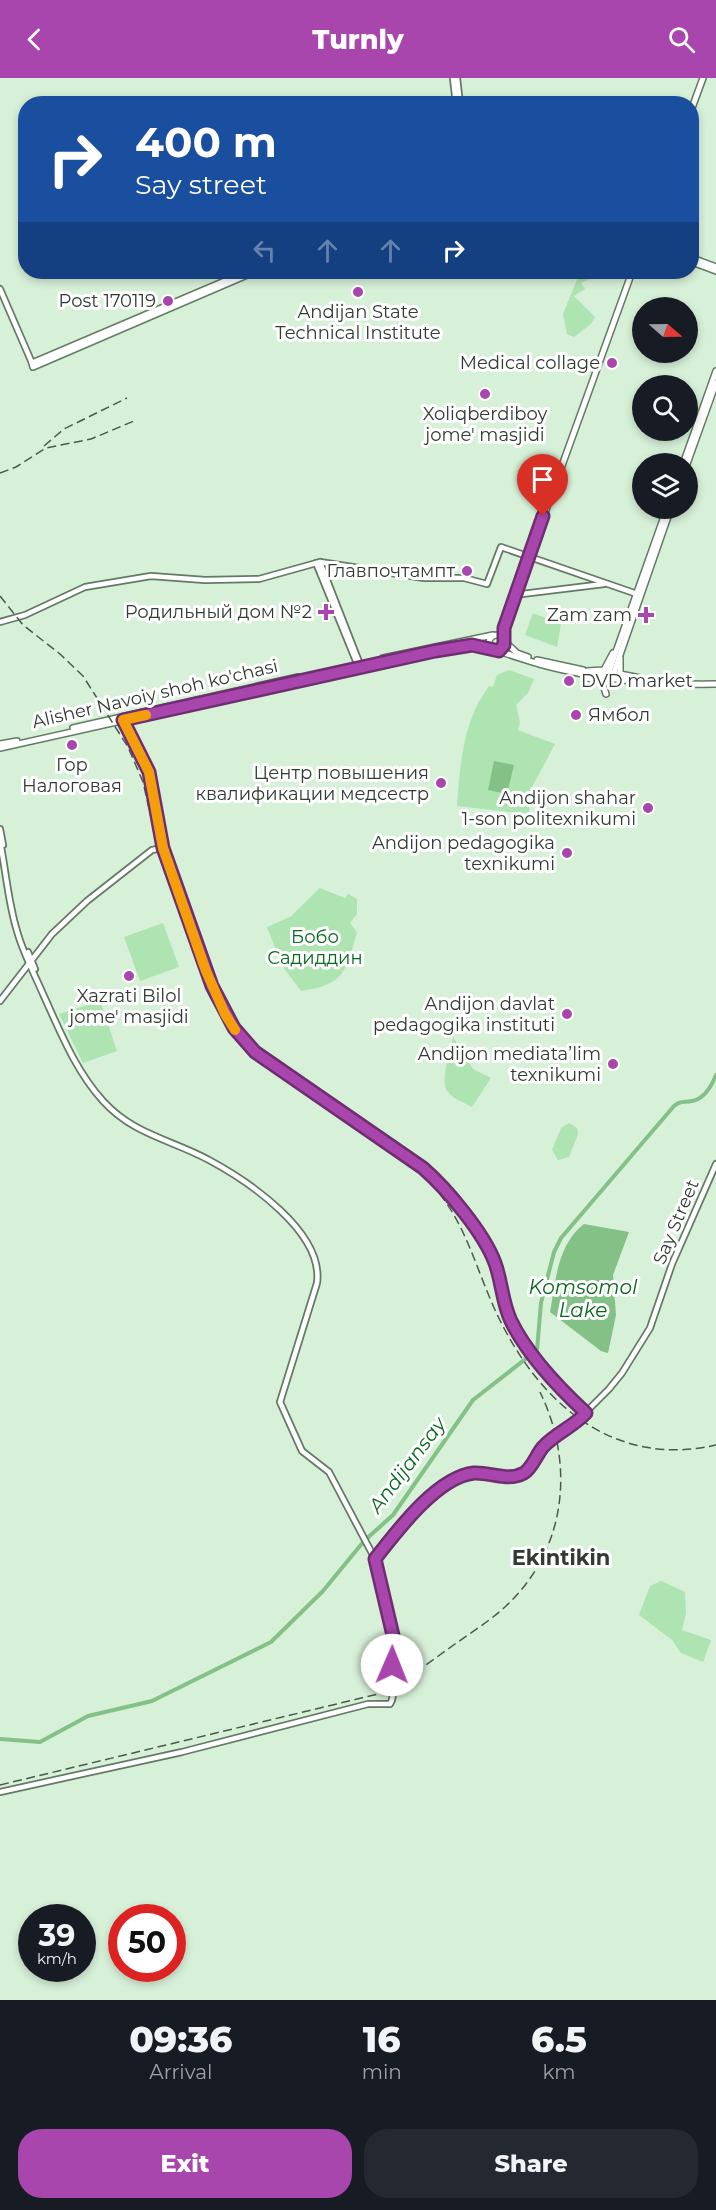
<!DOCTYPE html>
<meta charset="utf-8">
<style>
body{margin:0;font-family:Montserrat,sans-serif;background:#242831;color:#f1f3f6;height:100vh;display:flex;flex-direction:column;font-size:22px;white-space:nowrap}
*{box-sizing:border-box;margin:0}
p{font-size:20px;color:#9ea1a6}
.icon{flex:none;width:33px;height:33px;fill:none;stroke:currentColor;stroke-width:2;stroke-linecap:round;stroke-linejoin:round}
.map{position:relative;height:1922px;overflow:hidden}
.panel{display:flex;flex-direction:column;background:#171b24;flex:1}
.panel>*{flex:none}
.banner{position:absolute;left:18px;top:18px;width:681px;height:183px;border-radius:24px;box-shadow:0 3px 9px #0003;background:#1a4fa0;color:#fff;overflow:hidden}
.needle{width:39px;rotate:110deg}
.fabs{position:absolute;left:632px;top:219px;display:grid;gap:12px}
.fabs a{display:grid;place-items:center;width:66px;height:66px;border-radius:50%;background:#171b24;box-shadow:0 3px 9px #0003;font-size:30px}
.speed{position:absolute;left:18px;top:1826px;display:flex;gap:12px;font-size:30px;font-weight:700;text-align:center}
.speed>*{display:grid;place-content:center;width:78px;height:78px;border-radius:50%;background:#171b24;box-shadow:0 3px 9px #0003;line-height:1}
.speed small{font-size:15px;font-weight:400}
.speed .limit{border:9px solid #d22;background:#fff;color:#111}
.pin{position:absolute;display:grid;place-items:center;width:51px;height:51px;color:#fff;margin:-62px -26px;border-radius:50% 50% 50% 0;rotate:-45deg;box-shadow:0 0 6px #0007}
.pin .icon{rotate:45deg}
.me{position:absolute;width:66px;margin:-33px;rotate:1deg;stroke-linejoin:round;filter:drop-shadow(0 0 4px #0008)}
.turn{display:flex;align-items:center;gap:21px;height:126px;padding:0 18px;font-size:27px}
.turn .icon{width:78px;height:78px;stroke-width:2.5}
.turn b{display:block;font-size:42px;line-height:51px}
.lanes{display:flex;align-items:center;height:57px;padding:0 18px;background:#0003;justify-content:center;gap:30px;direction:ltr}
.lanes .off{opacity:.35}
.eta{display:flex;justify-content:space-evenly;align-items:center;height:102px;text-align:center}
.eta b{font-size:36px;font-weight:800;line-height:42px}
.cta{display:flex;gap:12px;margin-top:auto;padding:12px 18px}
.cta a{flex:1;height:69px;border-radius:24px;background:#a946ad;color:#fff;font-size:24px;font-weight:800;line-height:69px;text-align:center}
.cta a+a{background:#242831;color:#f1f3f6}
header{display:flex;justify-content:space-between;align-items:center;height:78px;padding:0 18px;background:#a946ad;color:#fff;font-size:27px;font-weight:800}
.map>svg:first-child{display:block}
.green{fill:#aee4b1}
.water{fill:#83c187}
.lines{fill:none;stroke-linecap:round;stroke-linejoin:round}
.river{stroke:#83c187;stroke-width:4}
.secondary-casing{stroke:#637a64;stroke-width:8}
.primary-casing{stroke:#637a64;stroke-width:8}
.secondary{stroke:#fff;stroke-width:4.5}
.primary{stroke:#fff;stroke-width:5}
.rail{stroke:#4c584d;stroke-width:1.5;stroke-dasharray:9 4.5;stroke-linecap:butt}
.route-casing{stroke:#6e2e70;stroke-width:15}
.route{stroke:#a946ad;stroke-width:10}
.slow{stroke:#f59e0b;stroke-width:10}
.poi-dot{fill:#a946ad;stroke:#fff;stroke-width:2}
.labels{text-anchor:middle;stroke-width:6;stroke-linejoin:round;paint-order:stroke}
.poi-label{font-size:18px;fill:#313b32;stroke:#fff;text-anchor:end}
.street-label{font-size:18px;fill:#313b32;stroke:#fff}
.park-label{font-size:18px;fill:#086820;stroke:#fff}
.water-label{font-size:20px;font-style:italic;fill:#086820;stroke:#fff}
.quarter-label{font-size:21px;font-weight:bold;fill:#313b32;stroke:#fff}
</style>
<header><svg class="icon" aria-label="back" viewBox="0 0 24 24"><path d="M15 5l-7 7 7 7"/></svg>Turnly<svg class="icon" aria-label="search" viewBox="0 0 24 24"><circle cx="10" cy="10" r="6"/><path d="M15 15l6 6"/></svg></header>
<div class="map">
<svg width="716" height="1922" viewBox="0 0 716 1922">
<rect width="100%" height="100%" fill="#d7f0d8"/>
<g class="green">
<polygon points="580,194 589,194 594,199 581,205 585,211 574,218 595,239 591,246 574,259 567,256 563,236"/>
<polygon points="533,535 561,546 557,569 525,557"/>
<path d="M 509,592 L 534,601 L 528,615 L 516,627 L 520,644 L 518,652 L 555,666 L 530,713 L 529,736 L 457,728 C 460,687 463,642 489,608 L 493,609 L 497,597 Z"/>
<path d="M 320,810 L 345,820 L 348,816 L 357,821 L 357,836 L 350,845 L 357,854 C 346,894 344,907 301,913 L 283,889 L 267,849 L 290,839 Z"/>
<polygon points="163,845 179,889 140,903 124,859"/>
<polygon points="100,923 117,973 83,985 59,936"/>
<path d="M 453,959 L 473,991 L 491,1000 L 472,1029 C 465,1025 453,1021 448,1014 C 439,1005 451,971 453,959 Z"/>
<polygon points="569,1045 577,1050 578,1056 569,1079 558,1082 552,1072 561,1050"/>
<polygon points="661,1503 685,1514 686,1535 682,1552 711,1562 703,1584 681,1575 672,1562 639,1537 650,1508"/>
</g>
<g class="water">
<polygon points="494,683 514,687 507,716 488,712"/>
<path d="M 584,1146 L 629,1154 L 613,1197 L 616,1237 L 608,1275 L 601,1273 L 550,1234 C 556,1202 557,1167 584,1146 Z"/>
</g>
<g class="lines">
<path class="river" d="M 0,1661 L 40,1664 L 88,1638 L 152,1623 L 271,1564 L 323,1513 L 364,1463 L 393,1437 L 473,1322 L 537,1272 L 541,1225 L 554,1174 L 561,1160 L 674,1028 C 681,1022 684,1025 692,1023 C 704,1021 712,1007 716,997"/>
<defs>
<g id="secondary">
<polyline points="453,0 456,26"/>
<polyline points="457,0 460,26"/>
<polyline points="0,211 32,285"/>
<polyline points="320,484 361,589"/>
<polyline points="316,485 358,588"/>
<polyline points="513,515 522,516 604,506"/>
<polyline points="0,544 25,537 85,509 151,498 205,502 259,501 320,484 424,500 464,500 487,506 501,469 637,516"/>
<path d="M 123,642 L 149,694 L 163,770 L 212,908 L 234,950 L 255,974 L 423,1090 C 447,1112 484,1155 495,1185 C 502,1204 502,1224 511,1243 C 527,1277 558,1309 586,1334"/>
<polyline points="0,751 3,767"/>
<path d="M 0,764 C 6,793 8,824 17,853 C 23,875 34,895 43,916 C 60,953 75,992 103,1023 C 134,1057 170,1061 209,1082 C 248,1103 324,1154 317,1205 L 280,1324 L 302,1373 L 329,1394 L 375,1481 L 396,1578 C 389,1593 397,1617 390,1626 L 368,1626 L 182,1674 L 0,1714"/>
<polyline points="28,874 35,891"/>
<polyline points="0,923 52,856 87,823 152,772 163,770"/>
<polyline points="375,1481 413,1434 459,1400 473,1395 510,1398 526,1394 544,1369 574,1346 609,1311 622,1295 650,1250 672,1186 716,1086"/>
</g>
<g id="primary">
<polyline points="692,30 703,0"/>
<polyline points="692,180 716,189"/>
<polyline points="692,184 716,193"/>
<polyline points="246,194 32,285 33,289 254,194"/>
<polyline points="683,386 716,293"/>
<polyline points="687,386 716,305"/>
<circle cx="497" cy="565" r="8"/>
<polyline points="504,560 504,548 632,194"/>
<polyline points="505,564 517,575 528,579"/>
<path d="M 497,573 C 516,578 535,586 555,590 C 608,603 662,607 716,606"/>
<polyline points="383,580 493,557"/>
<polyline points="620,580 620,596 640,600"/>
<polyline points="537,582 583,592"/>
<polyline points="587,593 604,592 613,575"/>
<polyline points="601,596 634,600"/>
<polyline points="584,599 602,604 606,616"/>
<polyline points="607,599 667,430"/>
<polyline points="612,600 671,430"/>
<polyline points="73,650 298,599"/>
<polyline points="0,666 17,663"/>
<polyline points="0,670 435,573 472,567 494,572"/>
</g>
</defs>
<use href="#secondary" class="secondary-casing"/>
<use href="#primary" class="primary-casing"/>
<use href="#secondary" class="secondary"/>
<use href="#primary" class="primary"/>
<g class="rail">
<polyline points="44,368 64,351 127,320"/>
<polyline points="0,395 16,389 46,370 91,361 134,343"/>
<path d="M 0,518 L 23,547 L 60,576 L 83,598 L 128,669 L 143,704 L 161,783 L 208,914 L 225,945 L 244,970 L 268,990 L 415,1090 C 469,1136 473,1193 505,1252 C 548,1333 620,1389 716,1367"/>
<path d="M 0,1707 L 378,1616 C 406,1602 430,1584 455,1566 C 472,1554 491,1542 506,1528 C 567,1471 575,1386 540,1314"/>
</g>
</g>
<g class="lines">
<defs>
<path id="route" d="M 392,1587 L 396,1578 L 395,1566 L 375,1481 C 397,1453 437,1399 474,1395 C 491,1394 508,1404 524,1395 C 532,1390 537,1376 543,1369 C 556,1355 573,1349 586,1335 C 558,1309 527,1276 511,1243 C 502,1224 502,1204 495,1185 C 484,1155 447,1111 423,1090 L 255,974 L 234,950 L 212,908 L 163,770 L 149,694 L 123,642 L 435,573 L 472,567 L 499,573 L 504,567 L 504,550 L 543,438"/>
</defs>
<use href="#route" class="route-casing"/>
<use href="#route" class="route"/>
<polyline class="slow" points="146,637 123,642 149,694 163,770 206,893 225,936 235,952"/>
</g>
<g class="poi-dot">
<circle cx="358" cy="214" r="6"/>
<circle cx="168" cy="223" r="6"/>
<circle cx="612" cy="285" r="6"/>
<circle cx="485" cy="316" r="6"/>
<circle cx="467" cy="493" r="6"/>
<path d="M323 525h6v6h6v6h-6v6h-6v-6h-6v-6h6z"/>
<path d="M643 528h6v6h6v6h-6v6h-6v-6h-6v-6h6z"/>
<circle cx="569" cy="603" r="6"/>
<circle cx="576" cy="637" r="6"/>
<circle cx="72" cy="667" r="6"/>
<circle cx="441" cy="705" r="6"/>
<circle cx="648" cy="730" r="6"/>
<circle cx="567" cy="775" r="6"/>
<circle cx="129" cy="898" r="6"/>
<circle cx="567" cy="936" r="6"/>
<circle cx="613" cy="986" r="6"/>
</g>
<g class="labels">
<g class="poi-label">
<text x="156" y="229">Post 170119</text>
<text x="358" y="240" text-anchor="middle">Andijan State<tspan x="358" dy="21">Technical Institute</tspan></text>
<text x="600" y="291">Medical collage</text>
<text x="485" y="342" text-anchor="middle">Xoliqberdiboy<tspan x="485" dy="21">jome' masjidi</tspan></text>
<text x="455" y="499">Главпочтампт</text>
<text x="312" y="540">Родильный дом №2</text>
<text x="632" y="543">Zam zam</text>
<text x="581" y="609" text-anchor="start">DVD market</text>
<text x="588" y="643" text-anchor="start">Ямбол</text>
<text x="72" y="693" text-anchor="middle">Гор<tspan x="72" dy="21">Налоговая</tspan></text>
<text x="429" y="701">Центр повышения<tspan x="429" dy="21">квалификации медсестр</tspan></text>
<text x="636" y="726">Andijon shahar<tspan x="636" dy="21">1-son politexnikumi</tspan></text>
<text x="555" y="771">Andijon pedagogika<tspan x="555" dy="21">texnikumi</tspan></text>
<text x="129" y="924" text-anchor="middle">Xazrati Bilol<tspan x="129" dy="21">jome' masjidi</tspan></text>
<text x="555" y="932">Andijon davlat<tspan x="555" dy="21">pedagogika instituti</tspan></text>
<text x="601" y="982">Andijon mediataʼlim<tspan x="601" dy="21">texnikumi</tspan></text>
</g>
<g class="street-label">
<text transform="translate(155 616) rotate(-13)" y="6">Alisher Navoiy shoh ko'chasi</text>
<text transform="translate(676 1144) rotate(-67)" y="6">Say Street</text>
</g>
<g class="park-label">
<text x="315" y="865">Бобо<tspan x="315" dy="21">Садиддин</tspan></text>
</g>
<g class="water-label">
<text x="583" y="1216">Komsomol<tspan x="583" dy="23">Lake</tspan></text>
<text transform="translate(407 1387) rotate(-53)" y="7">Andijansay</text>
</g>
<g class="quarter-label">
<text x="561" y="1487">Ekintikin</text>
</g>
</g>
</svg>
<div class="fabs">
<a><svg class="needle" viewBox="-14 -14 28 28"><path d="M0-13l5 13h-10z" fill="#e53935"/><path d="M0 13l5-13h-10z" fill="#9ea1a6"/></svg></a>
<a><svg class="icon" aria-label="search" viewBox="0 0 24 24"><circle cx="10" cy="10" r="6"/><path d="M15 15l6 6"/></svg></a>
<a><svg class="icon" aria-label="layers" viewBox="0 0 24 24"><path d="M12 4l9 5-9 5-9-5zM3 14l9 5 9-5"/></svg></a>
</div>
<div class="speed"><div>39<small>km/h</small></div><div class="limit">50</div></div>
<div class="pin" style="left:543px;top:438px;background:#d93025"><svg class="icon" aria-label="arrive" viewBox="0 0 24 24"><path d="M6 21V4h12l-3 4 3 4H6"/></svg></div>
<svg class="me" style="left:392px;top:1587px" viewBox="-20 -20 40 40"><circle r="19" fill="#fff"/><path d="M0-13L10 11 0 6-10 11z" fill="#a946ad"/></svg>
<div class="banner">
<div class="turn"><svg class="icon" aria-label="right" viewBox="0 0 24 24"><path d="M7 20v-9h11M14 6l5 5-5 5"/></svg><div><b>400 m</b>Say street</div></div>
<div class="lanes"><svg class="icon off" aria-label="left" viewBox="0 0 24 24"><path d="M17 20v-9H6M10 6l-5 5 5 5"/></svg><svg class="icon off" aria-label="ahead" viewBox="0 0 24 24"><path d="M12 20V5M6 11l6-6 6 6"/></svg><svg class="icon off" aria-label="ahead" viewBox="0 0 24 24"><path d="M12 20V5M6 11l6-6 6 6"/></svg><svg class="icon" aria-label="right" viewBox="0 0 24 24"><path d="M7 20v-9h11M14 6l5 5-5 5"/></svg></div>
</div>
</div>
<section class="panel">
<div class="eta">
<div><b>09:36</b><p>Arrival</p></div>
<div><b>16</b><p>min</p></div>
<div><b>6.5</b><p>km</p></div>
</div>
<div class="cta"><a>Exit</a><a>Share</a></div>
</section>
